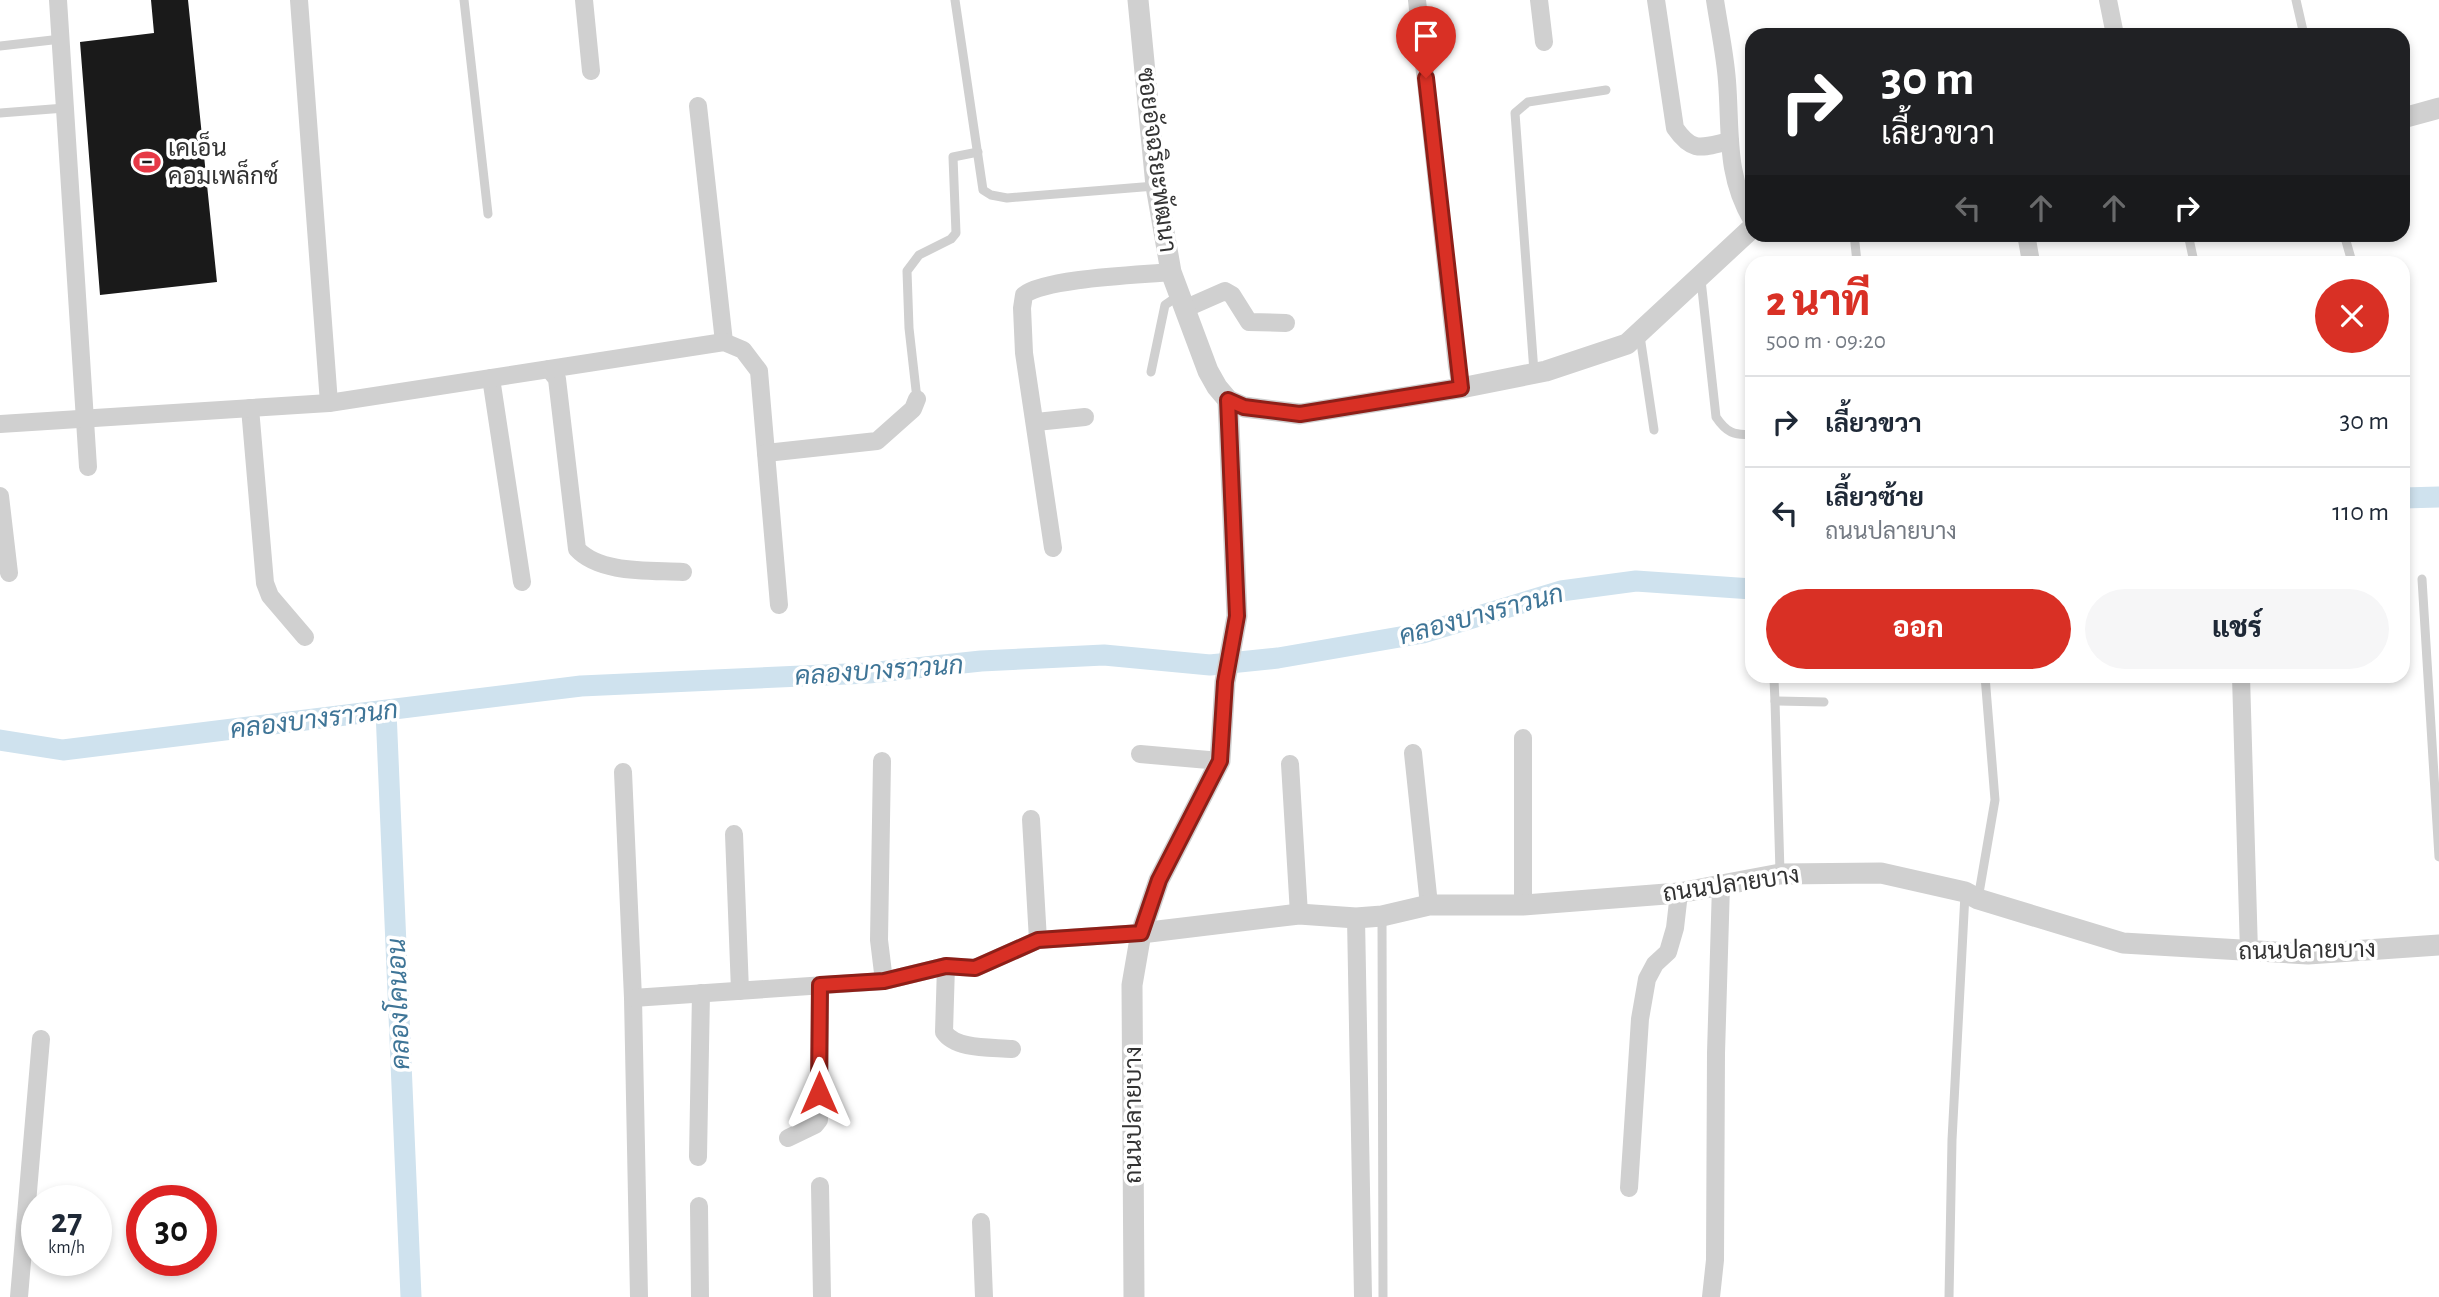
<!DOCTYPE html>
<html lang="th">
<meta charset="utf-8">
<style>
body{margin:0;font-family:"Alegreya Sans",Sarabun,sans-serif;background:#f6f6f7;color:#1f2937;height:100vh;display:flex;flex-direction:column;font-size:26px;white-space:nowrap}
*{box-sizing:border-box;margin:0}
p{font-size:23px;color:#747a83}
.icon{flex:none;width:38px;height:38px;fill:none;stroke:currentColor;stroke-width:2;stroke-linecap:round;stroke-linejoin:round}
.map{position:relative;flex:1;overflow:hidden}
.sheet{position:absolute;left:1745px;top:256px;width:665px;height:427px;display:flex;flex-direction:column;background:#fff;border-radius:21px;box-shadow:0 4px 10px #0003}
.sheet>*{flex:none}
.guide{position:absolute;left:1745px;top:28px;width:665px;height:214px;border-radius:21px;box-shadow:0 4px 10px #0003;background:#202124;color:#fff;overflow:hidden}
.speed{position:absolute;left:21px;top:1185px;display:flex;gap:14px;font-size:35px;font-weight:700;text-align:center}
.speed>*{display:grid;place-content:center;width:91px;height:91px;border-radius:50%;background:#fff;box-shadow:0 4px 10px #0003;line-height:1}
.speed small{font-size:18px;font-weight:400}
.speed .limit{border:10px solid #d22;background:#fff;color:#111}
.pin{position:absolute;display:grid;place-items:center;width:60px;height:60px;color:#fff;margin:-72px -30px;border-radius:50% 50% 50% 0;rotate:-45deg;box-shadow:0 0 7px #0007}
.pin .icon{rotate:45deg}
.me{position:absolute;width:77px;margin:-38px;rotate:0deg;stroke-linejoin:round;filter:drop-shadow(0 0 5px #0008)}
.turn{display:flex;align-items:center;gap:24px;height:147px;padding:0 21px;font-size:32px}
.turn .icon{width:91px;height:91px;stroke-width:2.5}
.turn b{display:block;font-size:49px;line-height:60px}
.lanes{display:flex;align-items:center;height:66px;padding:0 21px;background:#0003;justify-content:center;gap:35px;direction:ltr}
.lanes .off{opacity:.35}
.round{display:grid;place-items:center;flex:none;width:74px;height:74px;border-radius:37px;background:#f6f6f7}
.headline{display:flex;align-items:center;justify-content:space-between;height:119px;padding:0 21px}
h1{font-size:42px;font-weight:800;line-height:52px;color:#d93025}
.cta{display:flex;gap:14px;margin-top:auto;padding:14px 21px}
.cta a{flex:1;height:80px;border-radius:42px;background:#d93025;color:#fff;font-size:28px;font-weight:800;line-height:80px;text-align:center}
.cta a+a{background:#f6f6f7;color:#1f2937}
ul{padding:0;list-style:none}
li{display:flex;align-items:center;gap:21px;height:91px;padding:0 21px;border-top:2px solid #e0e1e3}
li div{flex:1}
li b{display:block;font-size:26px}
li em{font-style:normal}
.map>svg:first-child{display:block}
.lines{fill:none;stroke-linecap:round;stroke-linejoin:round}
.canal{stroke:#cfe2ee;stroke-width:21}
.building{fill:#1a1a1a}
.service{stroke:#d0d0d0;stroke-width:9}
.minor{stroke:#d0d0d0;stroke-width:18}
.tertiary{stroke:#d0d0d0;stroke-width:21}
.route-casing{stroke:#8d1f18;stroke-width:18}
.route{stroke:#d93025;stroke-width:12}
.labels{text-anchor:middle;stroke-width:7;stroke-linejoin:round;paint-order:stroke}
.poi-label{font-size:24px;fill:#333;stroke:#fff;text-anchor:start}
.street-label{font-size:24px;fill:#333;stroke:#fff}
.water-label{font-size:26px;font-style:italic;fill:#3f7597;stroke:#fff}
</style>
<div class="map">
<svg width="2439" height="1297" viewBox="0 0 2439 1297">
<rect width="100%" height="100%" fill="#fff"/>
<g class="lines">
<g class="canal">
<polyline points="2403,498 2439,497"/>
<polyline points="386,711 411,1297"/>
<polyline points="0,740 63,750 581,686 869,673 981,661 1104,655 1210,665 1278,658 1423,633 1561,591 1636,581 1752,589"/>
</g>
</g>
<polygon class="building" points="151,0 188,0 217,282 100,295 80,42 154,33"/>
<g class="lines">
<g class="service">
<polyline points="464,0 488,214"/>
<polyline points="955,0 983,190 991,195 1007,198 1155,186"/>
<polyline points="2296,0 2304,35"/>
<polyline points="0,46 61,39"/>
<polyline points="0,113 65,108"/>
<polyline points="1854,234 1857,262"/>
<polyline points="2188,234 2194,262"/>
<polyline points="2344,234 2352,262"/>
<path d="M 1701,280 L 1716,417 C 1726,432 1734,436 1752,434"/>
<polyline points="1640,336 1654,430"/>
<polyline points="1151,372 1165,305 1178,296"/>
<polyline points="1534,372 1515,113 1528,102 1606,90"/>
<polyline points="917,399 909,328 907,271 919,255 951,239 956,233 953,157 978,152"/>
<polyline points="2422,579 2439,857"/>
<polyline points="1772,676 1774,680 1775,701 1780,872"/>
<polyline points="1775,701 1824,702"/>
<polyline points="1978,899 1995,800 1985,676"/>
<polyline points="1382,917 1383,1297"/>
<polyline points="1949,1297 1952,1140 1965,894"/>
</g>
<g class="minor">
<polyline points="58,0 88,467"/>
<polyline points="299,0 329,403"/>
<polyline points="584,0 591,71"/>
<polyline points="1417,0 1457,366 1461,388"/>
<polyline points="1539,0 1544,42"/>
<path d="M 1656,0 L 1675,128 C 1693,154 1702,147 1730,141"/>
<path d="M 1715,0 C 1719,27 1725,54 1727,81 C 1731,131 1725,175 1752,220"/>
<polyline points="2108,0 2115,35"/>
<polyline points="698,106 724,342"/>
<polyline points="2026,234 2031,262"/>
<polyline points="1184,309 1225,291 1232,295 1249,322 1286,323"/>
<path d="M 549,369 L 557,379 L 577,549 C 600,574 651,570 683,572"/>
<polyline points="491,378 522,582"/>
<polyline points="250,408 265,583 270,596 305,637"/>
<polyline points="1036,422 1085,417"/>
<polyline points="0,424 329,403 724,342 743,350 759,371 779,605"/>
<polyline points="766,453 877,441 913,409 917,399"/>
<polyline points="0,496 9,573"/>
<path d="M 1053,548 L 1024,353 L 1022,308 L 1024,295 C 1046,278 1139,275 1171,272"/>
<polyline points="2241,676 2249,952"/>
<polyline points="1523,738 1523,905"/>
<polyline points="1413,753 1429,905"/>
<polyline points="1140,754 1220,761"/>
<polyline points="882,761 879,940 884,981"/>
<polyline points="1290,764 1299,914"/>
<polyline points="623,772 633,998 639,1297"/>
<polyline points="1031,819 1038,940"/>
<polyline points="734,834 740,991"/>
<polyline points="1356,918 1363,1297"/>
<path d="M 946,966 L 944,1032 C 956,1050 992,1047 1012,1049"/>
<polyline points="633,998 884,981 946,966 975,968 1038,940 1141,933"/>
<polyline points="788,1138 815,1125 819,1120 820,985"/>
<polyline points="698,1157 701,993"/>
<polyline points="820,1186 822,1297"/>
<polyline points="1629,1188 1640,1019 1647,979 1655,964 1668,952 1675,928 1679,893"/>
<polyline points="699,1206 700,1297"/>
<polyline points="981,1222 984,1297"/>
<polyline points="19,1297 41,1039"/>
<polyline points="1711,1297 1715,1260 1716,1053 1721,885"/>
</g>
<g class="tertiary">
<polyline points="1138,0 1156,186 1171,272 1208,371 1217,387 1228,400 1244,407 1300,414 1461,388 1546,371 1627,344 1752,228"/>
<polyline points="2403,118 2439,108"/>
<polyline points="1141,933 1299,914 1356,918 1382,916 1429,905 1523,905 1679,893 1780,874 1881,873 1965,892 1978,899 2123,943 2308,954 2439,945"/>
<polyline points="1134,1297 1132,985 1141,933 1159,880 1220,761 1225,682 1237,616 1228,400"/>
</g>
</g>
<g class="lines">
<defs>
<polyline id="route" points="819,1093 820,985 884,981 946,966 975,968 1038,940 1141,933 1159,880 1220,761 1225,682 1237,616 1228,400 1244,407 1300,414 1461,388 1426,78"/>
</defs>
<use href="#route" class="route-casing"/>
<use href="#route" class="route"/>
</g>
<defs>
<symbol id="stadium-bare" viewBox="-9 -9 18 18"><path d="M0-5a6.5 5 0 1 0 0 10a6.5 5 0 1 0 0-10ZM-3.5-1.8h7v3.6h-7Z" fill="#e63946" stroke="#fff" stroke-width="2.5" paint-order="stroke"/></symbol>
</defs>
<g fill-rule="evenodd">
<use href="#stadium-bare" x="128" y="143" width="38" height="38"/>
</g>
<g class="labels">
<g class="poi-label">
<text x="168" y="156">เคเอ็น<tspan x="168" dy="28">คอมเพล็กซ์</tspan></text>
</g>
<g class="street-label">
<text transform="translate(1157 160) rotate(83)" y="8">ซอยอัจฉริยะพัฒนา</text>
<text transform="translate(1731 884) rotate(-8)" y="8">ถนนปลายบาง</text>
<text transform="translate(2307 950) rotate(-1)" y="8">ถนนปลายบาง</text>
<text transform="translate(1133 1115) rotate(-90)" y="8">ถนนปลายบาง</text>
</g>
<g class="water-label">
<text transform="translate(1481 614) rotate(-15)" y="9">คลองบางราวนก</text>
<text transform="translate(879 670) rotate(-4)" y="9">คลองบางราวนก</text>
<text transform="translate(314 719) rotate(-7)" y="9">คลองบางราวนก</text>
<text transform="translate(398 1004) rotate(-92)" y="9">คลองโคนอน</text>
</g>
</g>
</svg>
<div class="speed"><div>27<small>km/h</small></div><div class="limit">30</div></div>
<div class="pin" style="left:1426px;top:78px;background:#d93025"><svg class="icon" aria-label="arrive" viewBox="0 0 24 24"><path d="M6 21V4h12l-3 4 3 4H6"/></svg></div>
<svg class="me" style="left:819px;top:1093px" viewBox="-20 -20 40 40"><path d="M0-17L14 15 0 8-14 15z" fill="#d93025" stroke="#fff" stroke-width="4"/></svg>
<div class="guide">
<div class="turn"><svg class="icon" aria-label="right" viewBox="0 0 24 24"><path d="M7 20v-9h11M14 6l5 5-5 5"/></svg><div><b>30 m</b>เลี้ยวขวา</div></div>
<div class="lanes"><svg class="icon off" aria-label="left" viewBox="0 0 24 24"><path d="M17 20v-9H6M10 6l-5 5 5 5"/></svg><svg class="icon off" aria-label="ahead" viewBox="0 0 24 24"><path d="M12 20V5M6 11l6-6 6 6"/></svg><svg class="icon off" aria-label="ahead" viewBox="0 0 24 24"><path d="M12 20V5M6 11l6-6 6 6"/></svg><svg class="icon" aria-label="right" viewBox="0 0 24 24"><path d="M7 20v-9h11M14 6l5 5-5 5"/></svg></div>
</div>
<section class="sheet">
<div class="headline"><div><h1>2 นาที</h1><p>500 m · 09:20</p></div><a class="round" style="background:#d93025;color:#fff"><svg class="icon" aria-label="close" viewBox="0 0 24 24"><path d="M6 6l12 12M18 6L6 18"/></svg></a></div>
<ul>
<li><svg class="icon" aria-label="right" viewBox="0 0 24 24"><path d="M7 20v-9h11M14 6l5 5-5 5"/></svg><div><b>เลี้ยวขวา</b></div><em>30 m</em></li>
<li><svg class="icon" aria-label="left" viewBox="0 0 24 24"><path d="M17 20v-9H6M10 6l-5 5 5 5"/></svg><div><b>เลี้ยวซ้าย</b><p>ถนนปลายบาง</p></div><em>110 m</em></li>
</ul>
<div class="cta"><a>ออก</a><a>แชร์</a></div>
</section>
</div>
